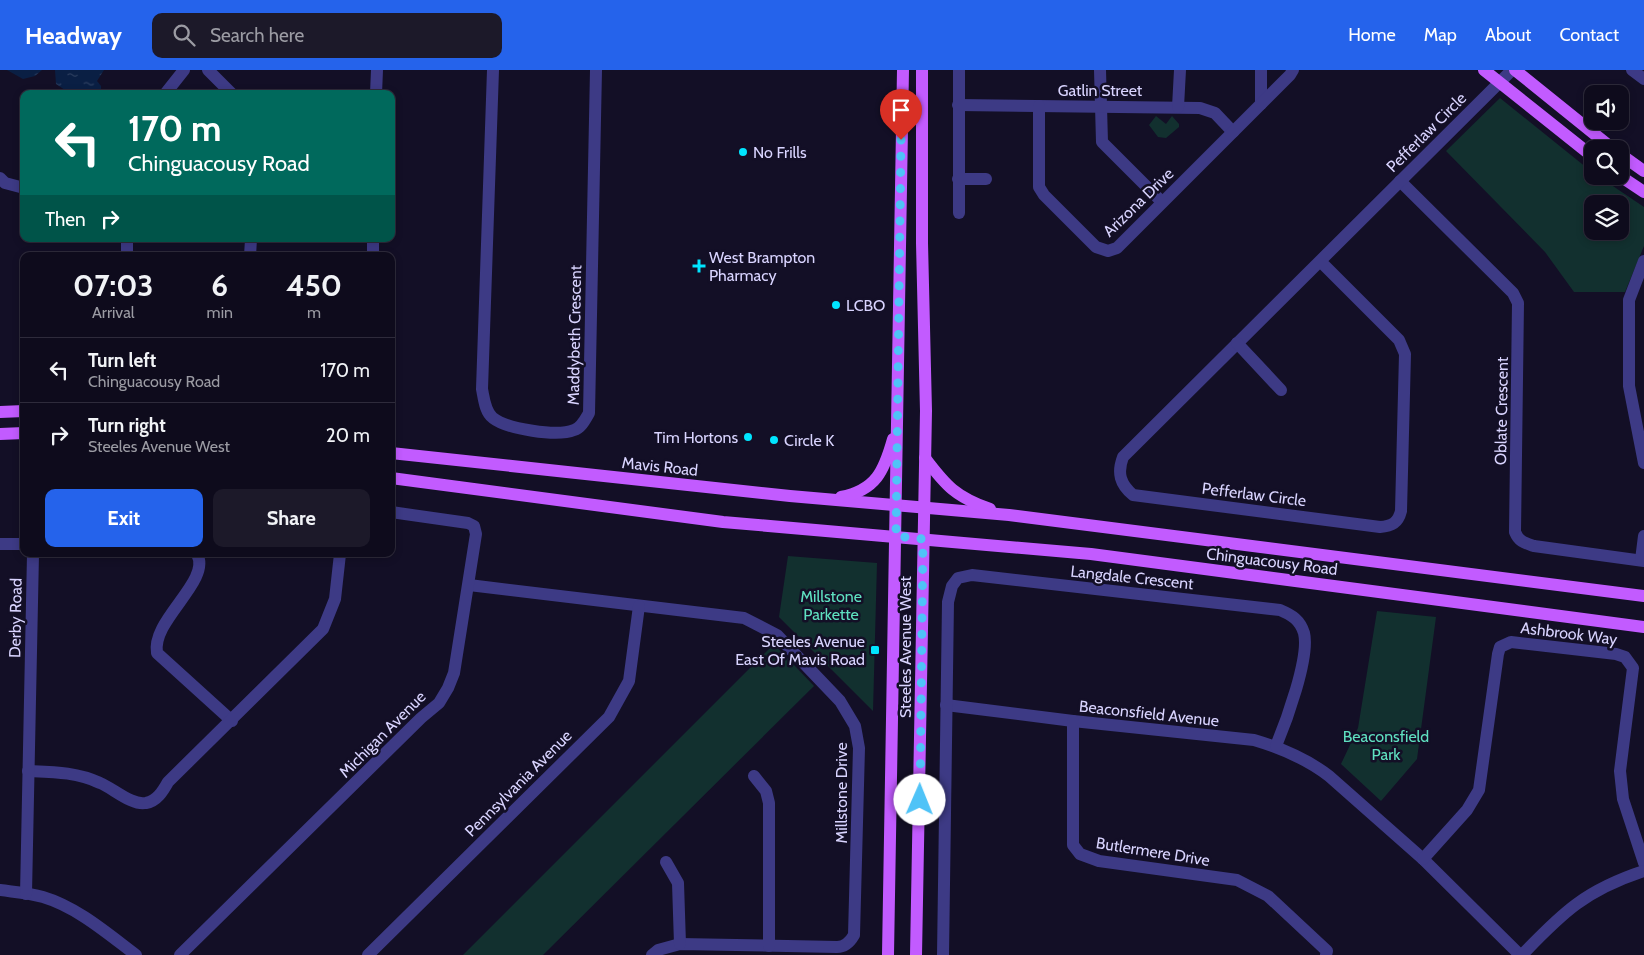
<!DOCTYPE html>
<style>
body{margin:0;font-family:Cabin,sans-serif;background:#1c1929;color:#f1f3f6;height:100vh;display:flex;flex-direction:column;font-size:19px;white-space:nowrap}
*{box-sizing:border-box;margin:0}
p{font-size:16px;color:#9b9ba3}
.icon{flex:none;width:28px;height:28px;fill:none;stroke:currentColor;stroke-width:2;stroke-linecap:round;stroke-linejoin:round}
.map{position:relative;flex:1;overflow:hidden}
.panel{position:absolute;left:20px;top:182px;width:375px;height:305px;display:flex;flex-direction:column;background:#0e0b1c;border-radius:10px;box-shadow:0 2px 8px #0003,0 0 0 1px #2e2b3b}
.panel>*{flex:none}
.guide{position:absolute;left:20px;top:20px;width:375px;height:152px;border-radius:10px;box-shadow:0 2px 8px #0003,0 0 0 1px #2e2b3b;background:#00695c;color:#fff;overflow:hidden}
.buttons{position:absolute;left:1584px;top:15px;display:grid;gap:10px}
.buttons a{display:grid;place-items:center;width:45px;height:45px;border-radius:10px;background:#0e0b1c;box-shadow:0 2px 8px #0003,0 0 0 1px #2e2b3b;font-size:25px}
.pin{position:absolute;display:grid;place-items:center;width:42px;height:42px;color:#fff;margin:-51px -21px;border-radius:50% 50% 50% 0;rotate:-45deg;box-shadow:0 0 5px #0007}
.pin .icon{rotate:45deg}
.me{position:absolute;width:55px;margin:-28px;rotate:1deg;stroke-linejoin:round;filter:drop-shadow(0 0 4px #0008)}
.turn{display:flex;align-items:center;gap:18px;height:105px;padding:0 25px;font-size:22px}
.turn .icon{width:65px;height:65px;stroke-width:2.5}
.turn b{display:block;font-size:35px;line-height:42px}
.then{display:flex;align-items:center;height:48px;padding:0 25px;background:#0003;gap:10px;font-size:19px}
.eta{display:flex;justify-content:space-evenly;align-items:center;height:85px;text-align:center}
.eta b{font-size:30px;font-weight:700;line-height:35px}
.button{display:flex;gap:10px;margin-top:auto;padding:10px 25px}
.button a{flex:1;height:58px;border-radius:10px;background:#2563eb;color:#fff;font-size:20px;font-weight:700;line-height:58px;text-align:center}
.button a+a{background:#1c1929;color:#f1f3f6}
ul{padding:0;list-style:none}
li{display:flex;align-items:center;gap:15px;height:65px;padding:0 25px;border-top:1px solid #2e2b3b}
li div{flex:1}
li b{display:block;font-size:19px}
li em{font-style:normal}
header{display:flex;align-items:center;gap:30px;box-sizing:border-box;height:70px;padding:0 25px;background:#2563eb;color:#fff}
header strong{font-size:24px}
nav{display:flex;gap:28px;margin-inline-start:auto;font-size:18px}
.search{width:350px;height:45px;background:#1c1929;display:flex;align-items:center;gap:12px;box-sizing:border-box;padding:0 18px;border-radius:10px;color:#9b9ba3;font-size:19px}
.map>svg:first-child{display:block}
.park{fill:#12302f;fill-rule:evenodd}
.water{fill:url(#water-ripples)}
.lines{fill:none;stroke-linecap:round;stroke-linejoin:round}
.minor{stroke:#3d3a85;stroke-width:12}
.major{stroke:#c25bff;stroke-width:12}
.route{stroke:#4fc3f7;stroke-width:9;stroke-dasharray:0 16.2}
.poi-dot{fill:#00e5ff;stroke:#130f26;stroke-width:2}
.labels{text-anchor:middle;stroke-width:5;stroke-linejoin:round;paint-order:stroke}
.street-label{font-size:16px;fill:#d9d4ff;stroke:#130f26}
.poi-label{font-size:16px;fill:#d9d4ff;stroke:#130f26;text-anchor:start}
.park-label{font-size:16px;fill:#5fe0c0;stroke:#130f26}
</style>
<header>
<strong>Headway</strong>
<div class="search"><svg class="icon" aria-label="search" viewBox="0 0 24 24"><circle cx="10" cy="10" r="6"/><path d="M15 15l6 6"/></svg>Search here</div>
<nav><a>Home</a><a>Map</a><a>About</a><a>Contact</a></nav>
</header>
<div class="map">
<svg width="1644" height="885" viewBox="0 0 1644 885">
<defs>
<pattern id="water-ripples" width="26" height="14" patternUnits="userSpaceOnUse" patternTransform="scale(1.25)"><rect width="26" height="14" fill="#0a1f44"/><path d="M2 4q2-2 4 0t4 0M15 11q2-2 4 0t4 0" fill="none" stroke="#2d3f60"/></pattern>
</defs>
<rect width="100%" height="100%" fill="#130f26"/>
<g class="park">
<path d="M 1500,28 L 1592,102 L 1592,106 L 1598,106 L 1644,137 L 1644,176 L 1625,222 L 1574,222 L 1545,182 L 1446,81 ZM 1592,134 L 1620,134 L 1620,161 L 1592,161 Z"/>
<polygon points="1156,46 1166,54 1172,46 1179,54 1179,57 1166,68 1158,67 1149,55"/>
<polygon points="788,486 877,493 873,641 779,547"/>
<polygon points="1377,541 1436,547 1417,689 1381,731 1341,694 1358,658"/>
<polygon points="774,574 814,616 543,885 463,885"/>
</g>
<g class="water">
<polygon points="7,0 42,0 35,6 23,9"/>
<polygon points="55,0 104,0 97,11 101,16 101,24 71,24 56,14"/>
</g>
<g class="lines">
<g class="minor">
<polyline points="208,0 232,24"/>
<path d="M 493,0 L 482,319 C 484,329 485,342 493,348 C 507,359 557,367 574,360 C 581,358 585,350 589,343 L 596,0"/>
<polyline points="1100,0 1102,72 1162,132"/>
<polyline points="1261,0 1261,34"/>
<polyline points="1632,0 1644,9"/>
<polyline points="165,24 184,0"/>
<polyline points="376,24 377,0"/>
<polyline points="958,35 1200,38 1215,43 1233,62"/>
<polyline points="1039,36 1039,117 1044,125 1096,177 1108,181 1117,178 1290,5 1293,0"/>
<polyline points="1178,37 1180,0"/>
<polyline points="0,108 5,113 24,118"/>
<polyline points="958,109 986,109"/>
<path d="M 1400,111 L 1513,223 L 1518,233 L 1515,462 C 1519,472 1525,473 1534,476 L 1644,491"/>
<polyline points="959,143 959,0"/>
<polyline points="127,169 127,186"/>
<polyline points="250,186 251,169"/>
<polyline points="373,186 373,169"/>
<path d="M 1320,191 L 1399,270 L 1405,284 L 1401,441 C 1398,453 1392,456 1380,457 L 1133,425 C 1120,414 1117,403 1123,387 L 1512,0"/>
<polyline points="1644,191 1629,230 1629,316 1644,393"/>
<polyline points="1237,273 1281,320"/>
<polyline points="0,474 24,474"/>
<path d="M 197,484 C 212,511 151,550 157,583 L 232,651"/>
<polyline points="1641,490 1644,466"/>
<path d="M 469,515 L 744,548 L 777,565 L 840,631 L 855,656 L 859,678 L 854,865 C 850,872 845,877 837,877 L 680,874 L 658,880 L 652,885"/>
<path d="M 946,635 L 1073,651 L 1254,670 C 1281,678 1307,689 1329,706 L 1423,789 L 1520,885"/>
<polyline points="1073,651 1073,775 1080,784 1099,791 1237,810 1268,826 1327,881 1326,885"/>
<path d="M 28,701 C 53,702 77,702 100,713 C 113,718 132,736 146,733 C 157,731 163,721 168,712 L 323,559 L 335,529 L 340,484"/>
<polyline points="754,706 766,721 769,733 769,876"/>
<polyline points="1423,789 1467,740 1479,720 1498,584 1500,577 1511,572 1616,584 1625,587 1633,598 1620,701 1623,729 1644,793"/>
<polyline points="666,792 678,813 680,874"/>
<path d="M 0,820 C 14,822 29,823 43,827 C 77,837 108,864 136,885"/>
<polyline points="26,824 33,484"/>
<polyline points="180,885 421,648 439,633 448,618 454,603 476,464 474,456 468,453 391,442"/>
<polyline points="368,885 609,647 629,611 639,536"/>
<path d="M 943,885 L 948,532 L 952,516 L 958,508 L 972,505 L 1280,540 C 1292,545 1300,550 1304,563 C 1310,587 1286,652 1276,676"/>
<path d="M 1522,885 C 1563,842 1586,820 1644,801"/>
</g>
<g class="major">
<polyline points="1484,0 1592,86"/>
<polyline points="1515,0 1613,79"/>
<polyline points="1620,84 1644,101"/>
<polyline points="1620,106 1644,122"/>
<polyline points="0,342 24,341"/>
<polyline points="0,364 24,363"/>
<polyline points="391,383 790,426 1009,445 1644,526"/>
<path d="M 925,388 C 946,416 956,427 990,439"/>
<polyline points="391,408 723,452 1091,484 1644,557"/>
<path d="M 841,427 C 876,420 884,401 893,369"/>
<polyline points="888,885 903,0"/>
<polyline points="916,885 926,341 922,173 922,0"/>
</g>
</g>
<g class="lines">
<polyline class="route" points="901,70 896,466 923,469 920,730"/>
</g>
<g class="poi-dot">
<circle cx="743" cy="82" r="5"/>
<path d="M696.5 188.5h5v5h5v5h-5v5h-5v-5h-5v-5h5z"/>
<circle cx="836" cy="235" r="5"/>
<circle cx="748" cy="367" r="5"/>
<circle cx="774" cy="370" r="5"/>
<rect x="870" y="575" width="10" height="10" rx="2.5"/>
</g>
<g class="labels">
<g class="street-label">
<text x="1100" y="26">Gatlin Street</text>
<text transform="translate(1426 62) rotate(-45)" y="6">Pefferlaw Circle</text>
<text transform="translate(1138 132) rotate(-44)" y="6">Arizona Drive</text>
<text transform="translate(574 265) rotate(-89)" y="6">Maddybeth Crescent</text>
<text transform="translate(1501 341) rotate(-89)" y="6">Oblate Crescent</text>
<text transform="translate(660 396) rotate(6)" y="6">Mavis Road</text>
<text transform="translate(1254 424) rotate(7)" y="6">Pefferlaw Circle</text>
<text transform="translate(1272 491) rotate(7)" y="6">Chinguacousy Road</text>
<text transform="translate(1132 507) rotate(6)" y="6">Langdale Crescent</text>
<text transform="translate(15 548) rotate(-89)" y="6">Derby Road</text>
<text transform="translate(1569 563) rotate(7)" y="6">Ashbrook Way</text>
<text transform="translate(905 577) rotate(-90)" y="6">Steeles Avenue West</text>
<text transform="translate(1149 643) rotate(6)" y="6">Beaconsfield Avenue</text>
<text transform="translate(382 664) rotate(-45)" y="6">Michigan Avenue</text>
<text transform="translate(518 713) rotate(-45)" y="6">Pennsylvania Avenue</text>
<text transform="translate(841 723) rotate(-90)" y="6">Millstone Drive</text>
<text transform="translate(1153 781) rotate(9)" y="6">Butlermere Drive</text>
</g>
<g class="poi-label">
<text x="753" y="88">No Frills</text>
<text x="709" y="193">West Brampton<tspan x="709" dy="18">Pharmacy</tspan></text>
<text x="846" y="241">LCBO</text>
<text x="738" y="373" text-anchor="end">Tim Hortons</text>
<text x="784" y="376">Circle K</text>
<text x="865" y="577" text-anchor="end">Steeles Avenue<tspan x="865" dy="18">East Of Mavis Road</tspan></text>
</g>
<g class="park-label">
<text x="831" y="532">Millstone<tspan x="831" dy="18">Parkette</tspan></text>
<text x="1386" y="672">Beaconsfield<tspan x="1386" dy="18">Park</tspan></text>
</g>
</g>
</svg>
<div class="buttons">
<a><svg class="icon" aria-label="sound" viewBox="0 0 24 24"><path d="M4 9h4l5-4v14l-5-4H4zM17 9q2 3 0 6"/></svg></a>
<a><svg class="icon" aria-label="search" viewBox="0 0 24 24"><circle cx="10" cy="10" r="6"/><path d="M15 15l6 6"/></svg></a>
<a><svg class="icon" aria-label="layers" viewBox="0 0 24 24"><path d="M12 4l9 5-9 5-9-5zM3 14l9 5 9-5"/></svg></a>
</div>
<div class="pin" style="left:901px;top:70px;background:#d93025"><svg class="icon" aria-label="arrive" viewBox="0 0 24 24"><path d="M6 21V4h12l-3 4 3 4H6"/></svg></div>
<svg class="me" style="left:920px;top:730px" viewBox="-20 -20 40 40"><circle r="19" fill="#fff"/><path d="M0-13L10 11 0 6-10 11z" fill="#4fc3f7"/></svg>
<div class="guide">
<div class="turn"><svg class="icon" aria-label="left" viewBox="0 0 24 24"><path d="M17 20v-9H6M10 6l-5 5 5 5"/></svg><div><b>170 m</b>Chinguacousy Road</div></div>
<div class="then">Then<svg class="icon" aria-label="right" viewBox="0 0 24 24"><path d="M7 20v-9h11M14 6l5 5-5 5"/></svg></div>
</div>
<section class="panel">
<div class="eta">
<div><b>07:03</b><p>Arrival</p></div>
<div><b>6</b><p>min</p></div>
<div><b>450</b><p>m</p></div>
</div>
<ul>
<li><svg class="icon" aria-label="left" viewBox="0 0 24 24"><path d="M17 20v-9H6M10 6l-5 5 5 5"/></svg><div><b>Turn left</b><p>Chinguacousy Road</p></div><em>170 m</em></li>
<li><svg class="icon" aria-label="right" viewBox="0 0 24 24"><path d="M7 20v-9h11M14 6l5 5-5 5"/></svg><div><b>Turn right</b><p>Steeles Avenue West</p></div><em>20 m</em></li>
</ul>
<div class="button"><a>Exit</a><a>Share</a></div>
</section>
</div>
